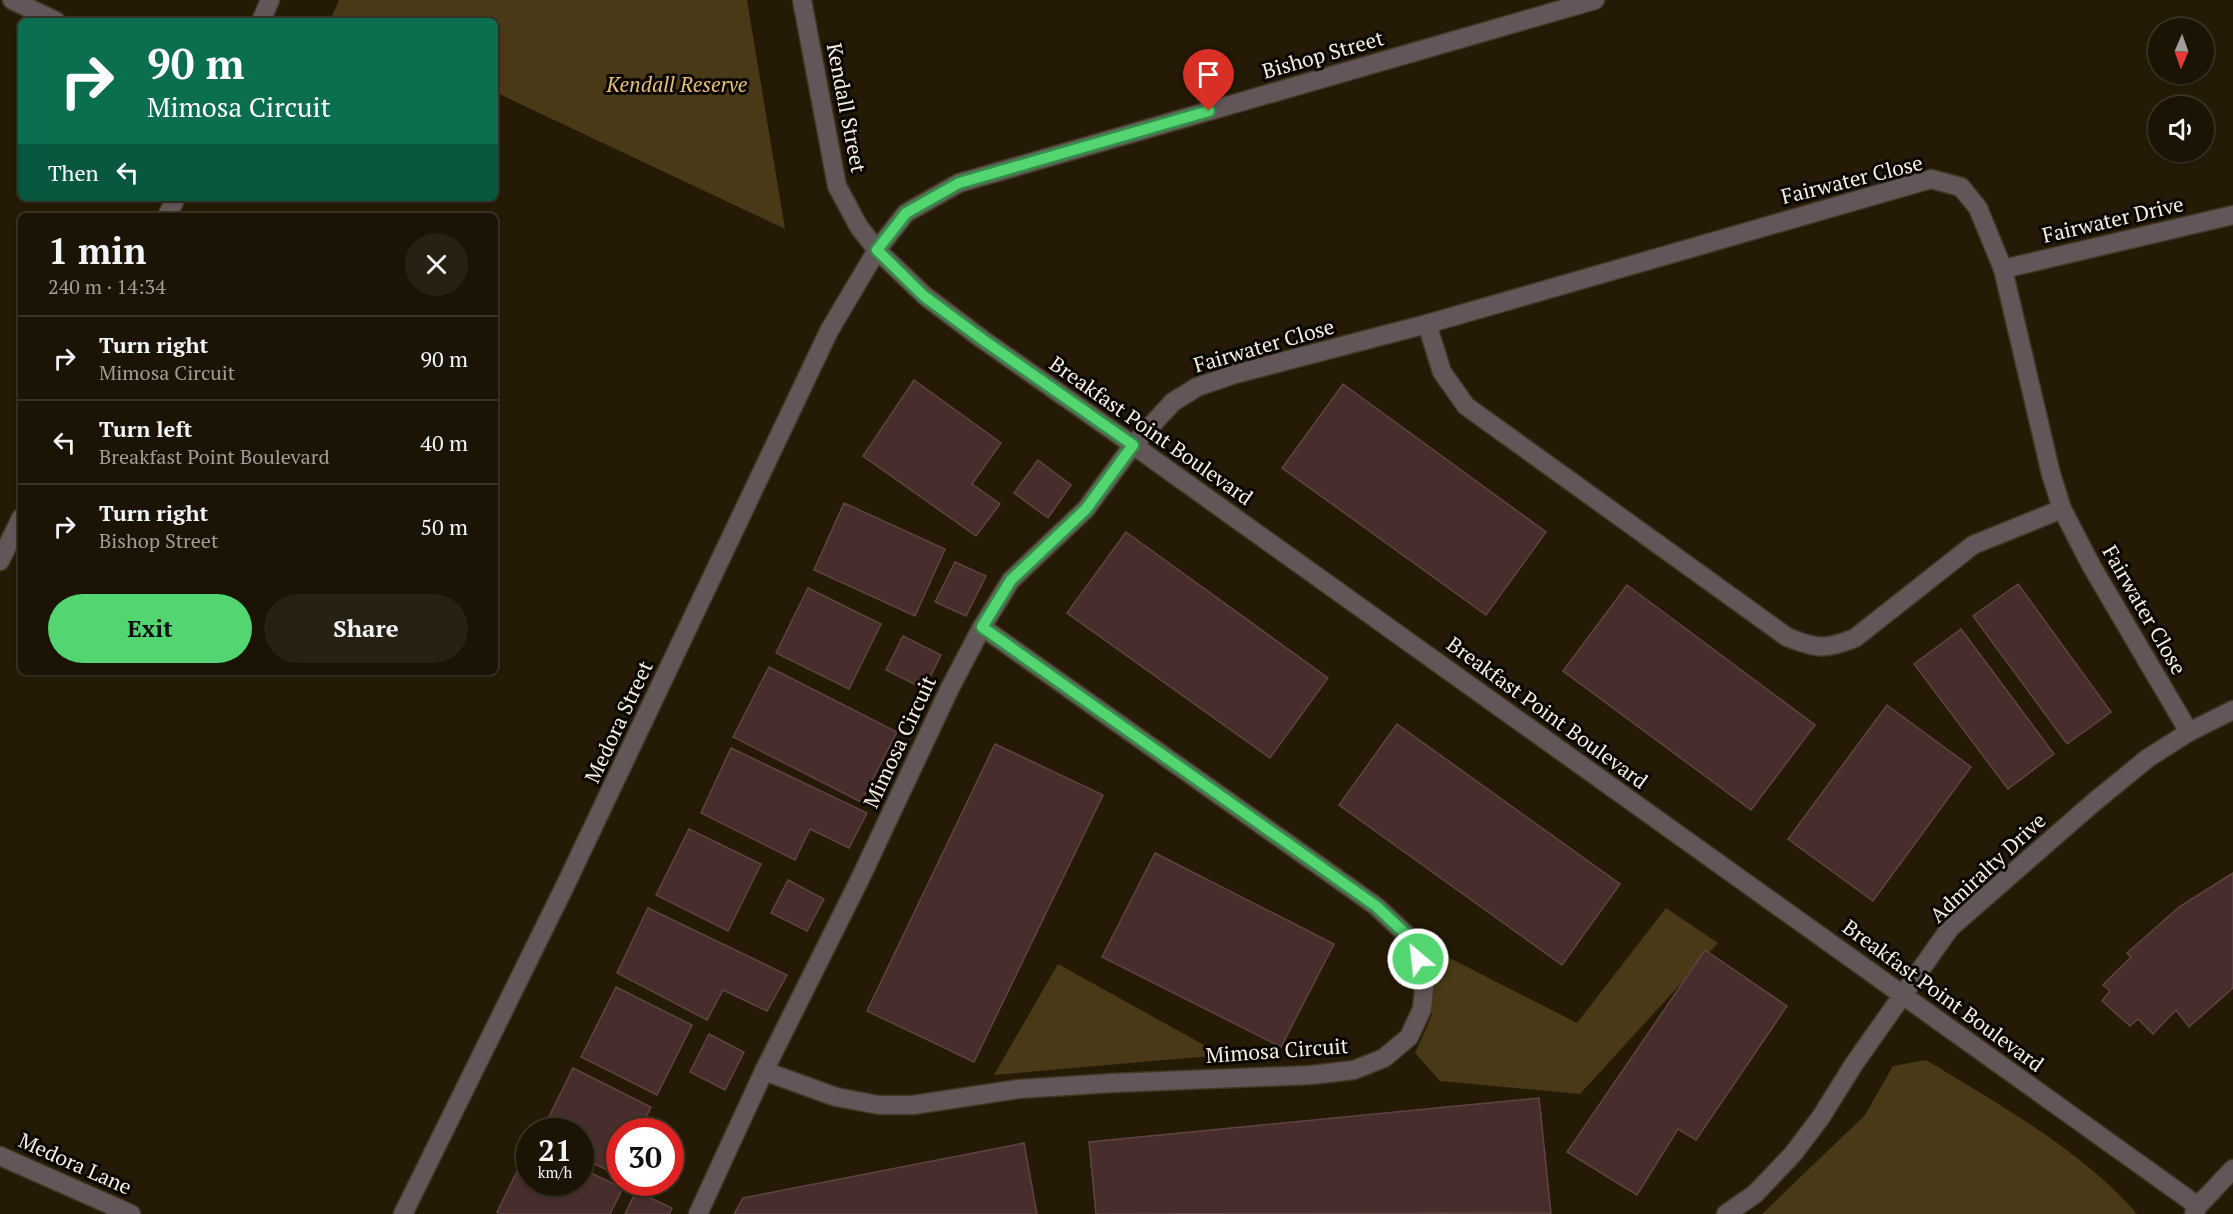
<!DOCTYPE html>
<meta charset="utf-8">
<style>
body{margin:0;font-family:"PT Serif",serif;background:#282113;color:#f1f3f6;height:100vh;display:flex;flex-direction:column;font-size:22px;white-space:nowrap}
*{box-sizing:border-box;margin:0}
p{font-size:20px;color:#a09e9a}
.icon{flex:none;width:33px;height:33px;fill:none;stroke:currentColor;stroke-width:2;stroke-linecap:round;stroke-linejoin:round}
.map{position:relative;flex:1;overflow:hidden}
.details{position:absolute;left:18px;top:213px;width:480px;height:462px;display:flex;flex-direction:column;background:#1b1404;border-radius:9px;box-shadow:0 2px 4px #0004,0 0 0 2px #393326}
.details>*{flex:none}
.guide{position:absolute;left:18px;top:18px;width:480px;height:183px;border-radius:9px;box-shadow:0 2px 4px #0004,0 0 0 2px #393326;background:#0b6e4f;color:#fff;overflow:hidden}
.needle{width:39px;rotate:182deg}
.fabs{position:absolute;left:2148px;top:18px;display:grid;gap:12px}
.fabs a{display:grid;place-items:center;width:66px;height:66px;border-radius:50%;background:#1b1404;box-shadow:0 2px 4px #0004,0 0 0 2px #393326;font-size:30px}
.speed{position:absolute;left:516px;top:1118px;display:flex;gap:12px;font-size:30px;font-weight:700;text-align:center}
.speed>*{display:grid;place-content:center;width:78px;height:78px;border-radius:50%;background:#1b1404;box-shadow:0 2px 4px #0004,0 0 0 2px #393326;line-height:1}
.speed small{font-size:15px;font-weight:400}
.speed .limit{border:9px solid #d22;background:#fff;color:#111}
.pin{position:absolute;display:grid;place-items:center;width:51px;height:51px;color:#fff;margin:-62px -26px;border-radius:50% 50% 50% 0;rotate:-45deg;box-shadow:0 0 6px #0007}
.pin .icon{rotate:45deg}
.me{position:absolute;width:66px;margin:-33px;rotate:332deg;stroke-linejoin:round;filter:drop-shadow(0 0 4px #0008)}
.turn{display:flex;align-items:center;gap:21px;height:126px;padding:0 30px;font-size:27px}
.turn .icon{width:78px;height:78px;stroke-width:2.5}
.turn b{display:block;font-size:42px;line-height:51px}
.then{display:flex;align-items:center;height:57px;padding:0 30px;background:#0003;gap:12px;font-size:22px}
.round{display:grid;place-items:center;flex:none;width:63px;height:63px;border-radius:32px;background:#282113}
.summary{display:flex;align-items:center;justify-content:space-between;height:102px;padding:0 30px}
h1{font-size:36px;font-weight:700;line-height:45px}
.primary-button{display:flex;gap:12px;margin-top:auto;padding:12px 30px}
.primary-button a{flex:1;height:69px;border-radius:36px;background:#53d672;color:#111;font-size:24px;font-weight:700;line-height:69px;text-align:center}
.primary-button a+a{background:#282113;color:#f1f3f6}
ul{padding:0;list-style:none}
li{display:flex;align-items:center;gap:18px;height:84px;padding:0 30px;border-top:2px solid #393326}
li div{flex:1}
li b{display:block;font-size:22px}
li em{font-style:normal}
.map>svg:first-child{display:block}
.green{fill:#4a3917}
.building{fill:#472d2b;stroke:#5f4441;stroke-width:1.5}
.lines{fill:none;stroke-linecap:round;stroke-linejoin:round}
.minor-casing{stroke:#413824;stroke-width:21}
.minor{stroke:#635658;stroke-width:18}
.route-casing{stroke:#368b4a;stroke-width:15}
.route{stroke:#53d672;stroke-width:10}
.labels{text-anchor:middle;stroke-width:6;stroke-linejoin:round;paint-order:stroke}
.street-label{font-size:21px;fill:#f5eee1;stroke:#0a0601}
.park-label{font-size:21px;font-style:italic;fill:#e6bf77;stroke:#0a0601}
</style>
<div class="map">
<svg width="2233" height="1214" viewBox="0 0 2233 1214">
<rect width="100%" height="100%" fill="#241a05"/>
<g class="green">
<polygon points="339,0 747,0 785,229 495,92 495,21 343,21 332,16"/>
<polygon points="1666,908 1718,943 1580,1094 1440,1081 1415,1053 1432,1015 1436,951 1577,1023"/>
<polygon points="1058,964 1222,1055 994,1075"/>
<path d="M 1926,1060 C 1997,1103 2083,1151 2137,1214 L 1762,1214 L 1865,1115 L 1893,1066 Z"/>
</g>
<g class="building">
<polygon points="914,380 1001,443 972,484 1000,504 976,536 863,456"/>
<polygon points="1343,384 1546,532 1486,615 1282,468"/>
<polygon points="1038,460 1071,485 1048,518 1014,493"/>
<polygon points="844,503 945,549 915,616 814,570"/>
<polygon points="1126,532 1328,678 1270,758 1067,613"/>
<polygon points="955,562 986,576 966,616 935,602"/>
<polygon points="2018,584 2111,712 2067,744 1973,616"/>
<polygon points="1627,585 1815,725 1751,810 1563,671"/>
<polygon points="808,588 881,624 849,689 776,653"/>
<polygon points="1961,629 2054,754 2008,789 1914,664"/>
<polygon points="903,636 941,655 924,689 886,670"/>
<polygon points="769,667 897,732 861,802 733,737"/>
<polygon points="1887,705 1971,767 1873,901 1788,839"/>
<polygon points="1397,724 1620,884 1562,965 1339,805"/>
<polygon points="995,744 1103,795 974,1062 867,1011"/>
<polygon points="731,748 867,813 849,848 810,829 795,860 701,813"/>
<polygon points="689,829 761,864 728,931 656,895"/>
<polygon points="1155,853 1334,944 1281,1047 1102,957"/>
<polygon points="2233,873 2233,988 2189,1027 2176,1010 2153,1034 2138,1019 2130,1026 2102,1001 2110,991 2103,985 2131,957 2127,953 2179,907"/>
<polygon points="788,880 824,899 807,931 771,913"/>
<polygon points="648,908 787,975 767,1011 723,990 707,1020 617,973"/>
<polygon points="1705,950 1787,1006 1696,1140 1678,1129 1637,1195 1567,1152"/>
<polygon points="616,987 692,1025 657,1095 581,1057"/>
<polygon points="709,1034 744,1052 725,1090 690,1072"/>
<polygon points="573,1068 651,1107 639,1131 620,1131 620,1171 618,1175 580,1157 580,1131 542,1131"/>
<polygon points="1539,1098 1551,1213 1096,1214 1089,1142"/>
<polygon points="1024,1143 1037,1214 734,1214 743,1198"/>
<polygon points="530,1145 530,1182 580,1182 580,1168 623,1188 610,1214 501,1214 497,1212"/>
<polygon points="636,1191 672,1208 669,1214 625,1214"/>
</g>
<g class="lines">
<defs>
<g id="minor">
<polyline points="12,0 56,21"/>
<polyline points="802,0 837,186 859,227 877,250 925,296 982,339 1133,445 2198,1206"/>
<polyline points="261,21 270,0"/>
<polyline points="167,216 176,198"/>
<polyline points="2003,269 2233,215"/>
<path d="M 1427,324 L 1442,372 L 1466,406 L 1787,637 C 1817,649 1825,650 1855,638 L 1973,545 L 2062,509"/>
<polyline points="0,561 21,518"/>
<polyline points="764,1071 836,1097 879,1105 913,1105 1019,1089 1113,1083 1311,1075 1354,1070 1384,1058 1409,1037 1422,1009 1425,979 1411,939 1376,906 982,627"/>
<polyline points="0,1156 131,1214"/>
<polyline points="403,1214 565,886 829,331 877,250 906,213 959,183 1595,0"/>
<polyline points="698,1214 764,1071 860,879 950,688 982,627 1011,580 1086,509 1133,445 1173,402 1197,387 1235,374 1427,324 1931,179 1961,187 1978,208 2003,269 2051,474 2062,509 2092,567 2189,732"/>
<polyline points="1726,1214 1755,1194 1793,1154 1821,1117 1854,1064 1950,928 2093,803 2148,758 2189,732 2233,710"/>
<polyline points="2194,1214 2198,1206 2233,1169"/>
</g>
</defs>
<use href="#minor" class="minor-casing"/>
<use href="#minor" class="minor"/>
</g>
<g class="lines">
<defs>
<polyline id="route" points="1209,111 959,183 906,213 877,250 924,296 982,339 1133,445 1086,509 1011,580 982,627 1376,906 1411,939 1418,959"/>
</defs>
<use href="#route" class="route-casing"/>
<use href="#route" class="route"/>
</g>
<g class="labels">
<g class="street-label">
<text transform="translate(1323 55) rotate(-16)" y="7">Bishop Street</text>
<text transform="translate(846 108) rotate(79)" y="7">Kendall Street</text>
<text transform="translate(1852 180) rotate(-14)" y="7">Fairwater Close</text>
<text transform="translate(2113 220) rotate(-13)" y="7">Fairwater Drive</text>
<text transform="translate(1264 346) rotate(-16)" y="7">Fairwater Close</text>
<text transform="translate(1151 431) rotate(35)" y="7">Breakfast Point Boulevard</text>
<text transform="translate(2144 610) rotate(60)" y="7">Fairwater Close</text>
<text transform="translate(1547 713) rotate(36)" y="7">Breakfast Point Boulevard</text>
<text transform="translate(619 722) rotate(-65)" y="7">Medora Street</text>
<text transform="translate(900 742) rotate(-65)" y="7">Mimosa Circuit</text>
<text transform="translate(1988 868) rotate(-43)" y="7">Admiralty Drive</text>
<text transform="translate(1943 996) rotate(36)" y="7">Breakfast Point Boulevard</text>
<text transform="translate(1277 1051) rotate(-4)" y="7">Mimosa Circuit</text>
<text transform="translate(75 1164) rotate(24)" y="7">Medora Lane</text>
</g>
<g class="park-label">
<text x="677" y="92">Kendall Reserve</text>
</g>
</g>
</svg>
<div class="fabs">
<a><svg class="needle" viewBox="-14 -14 28 28"><path d="M0-13l5 13h-10z" fill="#e53935"/><path d="M0 13l5-13h-10z" fill="#a09e9a"/></svg></a>
<a><svg class="icon" aria-label="sound" viewBox="0 0 24 24"><path d="M4 9h4l5-4v14l-5-4H4zM17 9q2 3 0 6"/></svg></a>
</div>
<div class="speed"><div>21<small>km/h</small></div><div class="limit">30</div></div>
<div class="pin" style="left:1209px;top:111px;background:#d93025"><svg class="icon" aria-label="arrive" viewBox="0 0 24 24"><path d="M6 21V4h12l-3 4 3 4H6"/></svg></div>
<svg class="me" style="left:1418px;top:959px" viewBox="-20 -20 40 40"><circle r="17" fill="#53d672" stroke="#fff" stroke-width="3"/><path d="M0-11L8 9 0 5-8 9z" fill="#fff"/></svg>
<div class="guide">
<div class="turn"><svg class="icon" aria-label="right" viewBox="0 0 24 24"><path d="M7 20v-9h11M14 6l5 5-5 5"/></svg><div><b>90 m</b>Mimosa Circuit</div></div>
<div class="then">Then<svg class="icon" aria-label="left" viewBox="0 0 24 24"><path d="M17 20v-9H6M10 6l-5 5 5 5"/></svg></div>
</div>
<section class="details">
<div class="summary"><div><h1>1 min</h1><p>240 m · 14:34</p></div><a class="round"><svg class="icon" aria-label="close" viewBox="0 0 24 24"><path d="M6 6l12 12M18 6L6 18"/></svg></a></div>
<ul>
<li><svg class="icon" aria-label="right" viewBox="0 0 24 24"><path d="M7 20v-9h11M14 6l5 5-5 5"/></svg><div><b>Turn right</b><p>Mimosa Circuit</p></div><em>90 m</em></li>
<li><svg class="icon" aria-label="left" viewBox="0 0 24 24"><path d="M17 20v-9H6M10 6l-5 5 5 5"/></svg><div><b>Turn left</b><p>Breakfast Point Boulevard</p></div><em>40 m</em></li>
<li><svg class="icon" aria-label="right" viewBox="0 0 24 24"><path d="M7 20v-9h11M14 6l5 5-5 5"/></svg><div><b>Turn right</b><p>Bishop Street</p></div><em>50 m</em></li>
</ul>
<div class="primary-button"><a>Exit</a><a>Share</a></div>
</section>
</div>
